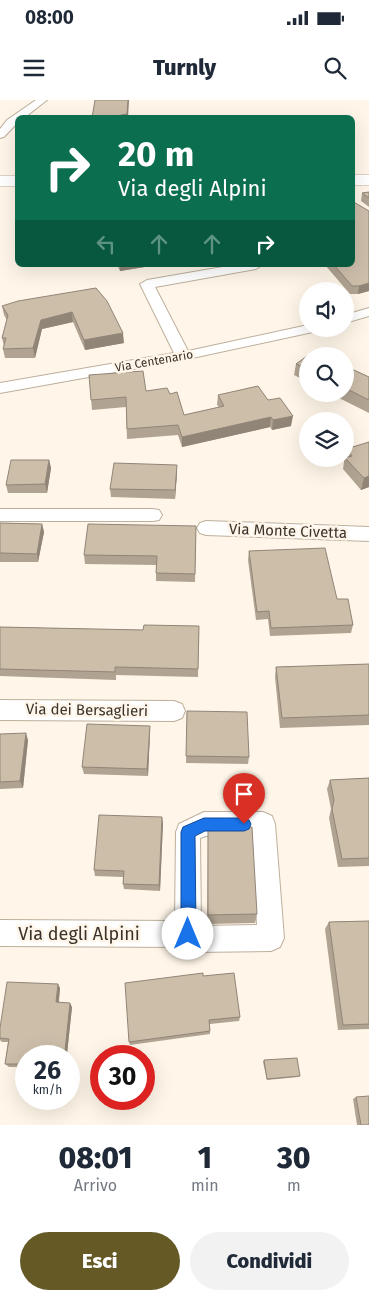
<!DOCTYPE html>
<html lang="it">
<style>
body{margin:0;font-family:"Fira Sans",sans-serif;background:#f2f2f3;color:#1f2937;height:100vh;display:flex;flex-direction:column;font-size:19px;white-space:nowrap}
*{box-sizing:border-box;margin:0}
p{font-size:16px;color:#747a83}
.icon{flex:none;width:28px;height:28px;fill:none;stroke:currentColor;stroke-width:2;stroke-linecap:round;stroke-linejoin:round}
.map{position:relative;height:1025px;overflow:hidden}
.side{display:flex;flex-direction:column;background:#fff;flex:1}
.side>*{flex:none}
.hud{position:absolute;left:15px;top:15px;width:340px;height:152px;border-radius:8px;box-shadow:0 5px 20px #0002;background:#0b6e4f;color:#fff;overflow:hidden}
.fabs{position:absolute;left:299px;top:182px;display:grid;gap:10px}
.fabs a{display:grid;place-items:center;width:55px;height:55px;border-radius:50%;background:#fff;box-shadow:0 5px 20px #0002;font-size:25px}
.speed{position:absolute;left:15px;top:945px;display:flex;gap:10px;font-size:25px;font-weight:700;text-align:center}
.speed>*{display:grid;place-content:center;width:65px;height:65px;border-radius:50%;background:#fff;box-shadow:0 5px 20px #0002;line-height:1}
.speed small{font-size:12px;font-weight:400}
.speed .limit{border:8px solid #d22;background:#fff;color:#111}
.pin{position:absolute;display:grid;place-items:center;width:42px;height:42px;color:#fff;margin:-51px -21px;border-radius:50% 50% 50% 0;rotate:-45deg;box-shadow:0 0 5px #0007}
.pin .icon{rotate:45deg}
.me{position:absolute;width:55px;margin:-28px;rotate:0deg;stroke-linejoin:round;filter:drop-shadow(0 0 4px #0008)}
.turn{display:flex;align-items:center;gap:18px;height:105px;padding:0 20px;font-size:22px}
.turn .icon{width:65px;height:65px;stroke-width:2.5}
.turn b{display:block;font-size:35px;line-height:42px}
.lanes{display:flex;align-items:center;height:48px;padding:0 20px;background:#0003;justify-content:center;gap:25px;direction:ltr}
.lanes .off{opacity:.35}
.eta{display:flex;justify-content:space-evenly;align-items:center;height:85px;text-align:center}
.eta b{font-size:30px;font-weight:800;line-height:35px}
.cta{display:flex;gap:10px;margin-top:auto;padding:10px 20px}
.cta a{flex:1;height:58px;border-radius:30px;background:#655925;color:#fff;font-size:20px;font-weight:800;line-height:58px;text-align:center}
.cta a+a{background:#f2f2f3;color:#1f2937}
.status{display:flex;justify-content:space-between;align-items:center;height:35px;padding:0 25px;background:#fff;direction:ltr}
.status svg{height:14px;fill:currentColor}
header{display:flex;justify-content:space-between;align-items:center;height:65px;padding:0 20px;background:#fff;font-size:22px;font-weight:800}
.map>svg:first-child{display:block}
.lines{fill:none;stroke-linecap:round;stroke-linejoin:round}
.street-casing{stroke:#bdaf9b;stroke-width:2}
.secondary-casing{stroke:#bdaf9b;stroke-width:1}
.path{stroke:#bfb7ab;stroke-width:2;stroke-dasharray:1 1;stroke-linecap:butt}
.street{fill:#fff;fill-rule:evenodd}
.secondary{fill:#fff;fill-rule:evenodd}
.wall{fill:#b0a392}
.shaded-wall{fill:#908577}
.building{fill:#cdbeaa;stroke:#908577}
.route{fill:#1a73e8;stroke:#114b97}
.labels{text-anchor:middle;stroke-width:5;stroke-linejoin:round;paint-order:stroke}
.far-street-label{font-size:12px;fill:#39332b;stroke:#fff6e9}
.street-label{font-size:15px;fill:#39332b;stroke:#fff6e9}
.near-street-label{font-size:18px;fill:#39332b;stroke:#fff6e9}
</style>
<div class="status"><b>08:00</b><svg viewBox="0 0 49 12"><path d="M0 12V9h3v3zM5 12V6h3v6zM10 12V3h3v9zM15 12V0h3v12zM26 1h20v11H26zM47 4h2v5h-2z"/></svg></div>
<header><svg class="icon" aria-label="menu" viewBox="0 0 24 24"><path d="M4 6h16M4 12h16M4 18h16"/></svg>Turnly<svg class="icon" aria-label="search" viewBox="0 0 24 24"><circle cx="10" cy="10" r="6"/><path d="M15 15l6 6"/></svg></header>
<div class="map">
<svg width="369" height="1025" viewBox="0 0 369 1025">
<rect width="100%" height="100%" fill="#fff6e9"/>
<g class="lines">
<defs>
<g id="street">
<polygon points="36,0 47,0 24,18 18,18 18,22 4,37 0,38 0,29 7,20"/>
<polygon points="234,165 262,165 256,169 155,187 188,251 308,225 308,229 315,229 313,232 183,260 0,293 0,283 174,253 140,184 147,180"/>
<polygon points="369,208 369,216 345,223 345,215"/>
<polygon points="0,409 153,409 159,410 162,415 159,420 153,421 0,421"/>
<polygon points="206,421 369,427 369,441 206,435 200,433 197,428 200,423"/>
<polygon points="0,600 174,601 182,604 185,611 182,618 174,621 0,620"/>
<path d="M 204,712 L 263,712 L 272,716 L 275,724 L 284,838 L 280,847 L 271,851 L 194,852 L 183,847 L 0,846 L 0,820 L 175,821 L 176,732 L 179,724 ZM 206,736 L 252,736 L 257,825 L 201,826 L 200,738 Z"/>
</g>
<g id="secondary">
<rect x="352" y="75" width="17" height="10"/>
<rect x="0" y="76" width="18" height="10"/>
</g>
</defs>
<use href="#street" class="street-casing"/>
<use href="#secondary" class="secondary-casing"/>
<polyline class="path" points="324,234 337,230"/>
<use href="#street" class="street"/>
<use href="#secondary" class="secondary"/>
</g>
<g class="wall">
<polygon points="369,92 369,107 361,101 362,93"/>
<polygon points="117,165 157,165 120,171"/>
<polygon points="325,165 352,165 369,191 358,194 350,194"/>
<polygon points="96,188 124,243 85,250 73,222 42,229 35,258 5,258 3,249 4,246 2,238 7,220 4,215 2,206"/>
<polygon points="308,256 308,282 294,275 296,264"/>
<polygon points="345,266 369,277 369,313 331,294 345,294"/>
<polygon points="89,275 146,291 170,294 184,315 219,307 217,305 218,295 268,300 291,326 272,330 270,327 182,347 178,335 127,339 126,307 92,310"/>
<polygon points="369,342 369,387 361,390 343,369 344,362 344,359 345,359 346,349"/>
<polygon points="49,360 51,368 47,393 8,393 6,385"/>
<polygon points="177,373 175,399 111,397 110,389"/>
<polygon points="0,423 42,424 44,432 38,462 0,462"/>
<polygon points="196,426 195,482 156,481 156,465 85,464 84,455"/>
<polygon points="249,451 337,499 353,525 351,533 270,536 268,519 256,520 248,460"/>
<polygon points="199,526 198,577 116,575 116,580 0,576 0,527 143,530"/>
<polygon points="369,564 369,625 280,628 275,577 276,567"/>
<polygon points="187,611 249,657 248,664 186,663"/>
<polygon points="150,626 150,633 148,676 84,674 82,667"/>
<polygon points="0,634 28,640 23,688 0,689"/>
<polygon points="369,678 369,766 338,767 329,718 331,709 327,689 330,680"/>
<polygon points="163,723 160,791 124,789 123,784 123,777 95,776 94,770"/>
<polygon points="208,727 257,814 255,823 207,824"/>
<polygon points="369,821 369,929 338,930 325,829 329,822"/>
<polygon points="203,876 240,917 239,921 210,924 210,934 130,945 129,942"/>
<polygon points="60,888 59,902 72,907 67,954 55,954 54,956 26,956 26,967 9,967 5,964 8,942 2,942 0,940 0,938"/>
<polygon points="264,960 300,976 298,977 267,980 263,962"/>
<polygon points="356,997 369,1025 357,1025 353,999"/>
</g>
<g class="shaded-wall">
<polygon points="128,0 129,0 128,18 105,18"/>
<polygon points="120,165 157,165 120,171"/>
<polygon points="369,183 369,191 358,194 359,186"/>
<polygon points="72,212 73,222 42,229 35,258 33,248 41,220"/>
<polygon points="123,233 124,243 85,250 84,240"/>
<polygon points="293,316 291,326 272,330 273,320"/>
<polygon points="271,317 270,327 182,347 182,337"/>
<polygon points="49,360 51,368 47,393 45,384"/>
<polygon points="177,365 177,373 175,399 175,390"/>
<polygon points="369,376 369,387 361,390 364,378"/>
<polygon points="42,424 44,432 38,462 37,454"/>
<polygon points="150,626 150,633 148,676 147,669"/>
<polygon points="26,633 28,640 23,688 20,681"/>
<polygon points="162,717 163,723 160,791 159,785"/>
<polygon points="58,884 60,888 58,906 56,902"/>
<polygon points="70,903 72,907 67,954 65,951"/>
<polygon points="52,951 55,954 54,956 51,956"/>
</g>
<g class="building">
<polygon points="95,0 128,0 127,14 105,18 92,18"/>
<polygon points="369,92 369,98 362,93"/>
<polygon points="352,101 369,111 369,183 359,186 352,186 334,165 352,165"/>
<polygon points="96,188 107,201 123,233 84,240 72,212 41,220 33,248 3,249 6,238 2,238 8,215 2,206 18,201"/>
<polygon points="314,251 325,256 308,256 308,269 296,264"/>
<polygon points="345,266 369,277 369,300 345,288"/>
<polygon points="143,271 146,291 167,288 170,294 177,292 184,315 224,306 218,295 258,286 268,300 280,298 293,316 273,320 271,317 182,337 178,325 127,329 126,297 91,300 89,275"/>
<polygon points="369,342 369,376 364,378 345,358 352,356 346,349"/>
<polygon points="11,360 49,360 45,384 6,385"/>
<polygon points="114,363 177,365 175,390 110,389"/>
<polygon points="0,423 42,424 37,454 0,453"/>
<polygon points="88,424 196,426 195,474 156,473 157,456 84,455"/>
<polygon points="325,448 337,499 348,499 353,525 271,528 269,511 257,512 249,451"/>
<polygon points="144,525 199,526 198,569 115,567 115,572 0,569 0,527 143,530"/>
<polygon points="369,564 369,615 282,618 276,567"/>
<polygon points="187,611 247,612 249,657 186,656"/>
<polygon points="87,624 150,626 147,669 82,667"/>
<polygon points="26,633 20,681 0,682 0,634"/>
<polygon points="369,678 369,758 342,759 332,709 334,700 330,680"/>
<polygon points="99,715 162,717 159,785 123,784 124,771 94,770"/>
<polygon points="208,727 252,727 257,814 208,815"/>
<polygon points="369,821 369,924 343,925 329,822"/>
<polygon points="203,873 203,876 234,873 240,917 209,920 210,931 129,942 125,883"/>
<polygon points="7,882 58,884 56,902 70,903 65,951 52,951 51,956 26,956 26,964 5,964 9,939 0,938 0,928"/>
<polygon points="297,958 300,976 267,979 264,960"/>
<polygon points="369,996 369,1025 361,1025 356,997"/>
</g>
<polygon class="route" points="204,718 244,718 249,720 251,724 249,729 244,731 205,731 195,736 196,834 194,839 188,841 183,839 181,834 181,732 183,727"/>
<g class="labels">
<g class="far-street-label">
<text transform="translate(154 261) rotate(-10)" y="4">Via Centenario</text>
</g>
<g class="street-label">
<text transform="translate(288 431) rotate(2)" y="5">Via Monte Civetta</text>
<text transform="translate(87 610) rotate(1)" y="5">Via dei Bersaglieri</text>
</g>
<g class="near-street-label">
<text x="79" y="840">Via degli Alpini</text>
</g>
</g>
</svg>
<div class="fabs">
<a><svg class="icon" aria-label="sound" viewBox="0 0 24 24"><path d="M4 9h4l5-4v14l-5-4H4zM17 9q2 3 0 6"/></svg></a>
<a><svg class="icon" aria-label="search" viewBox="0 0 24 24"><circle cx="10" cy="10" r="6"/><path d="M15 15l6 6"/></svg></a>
<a><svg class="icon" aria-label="layers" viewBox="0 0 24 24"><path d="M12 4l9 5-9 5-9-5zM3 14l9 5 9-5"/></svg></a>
</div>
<div class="speed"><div>26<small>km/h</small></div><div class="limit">30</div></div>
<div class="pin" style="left:244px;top:724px;background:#d93025"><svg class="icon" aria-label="arrive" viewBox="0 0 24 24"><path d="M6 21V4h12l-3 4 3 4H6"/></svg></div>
<svg class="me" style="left:188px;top:834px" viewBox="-20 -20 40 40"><circle r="19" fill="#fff"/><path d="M0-13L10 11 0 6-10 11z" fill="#1a73e8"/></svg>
<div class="hud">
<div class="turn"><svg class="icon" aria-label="right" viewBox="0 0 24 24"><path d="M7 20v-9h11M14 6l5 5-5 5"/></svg><div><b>20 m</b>Via degli Alpini</div></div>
<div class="lanes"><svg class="icon off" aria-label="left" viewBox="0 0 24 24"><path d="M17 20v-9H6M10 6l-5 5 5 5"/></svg><svg class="icon off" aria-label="ahead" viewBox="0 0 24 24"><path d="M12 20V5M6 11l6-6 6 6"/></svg><svg class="icon off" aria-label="ahead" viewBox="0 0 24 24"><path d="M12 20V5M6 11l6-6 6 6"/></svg><svg class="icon" aria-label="right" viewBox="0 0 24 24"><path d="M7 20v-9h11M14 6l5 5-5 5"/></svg></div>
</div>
</div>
<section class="side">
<div class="eta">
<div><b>08:01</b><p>Arrivo</p></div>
<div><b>1</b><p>min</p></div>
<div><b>30</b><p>m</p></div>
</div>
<div class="cta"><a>Esci</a><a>Condividi</a></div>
</section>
